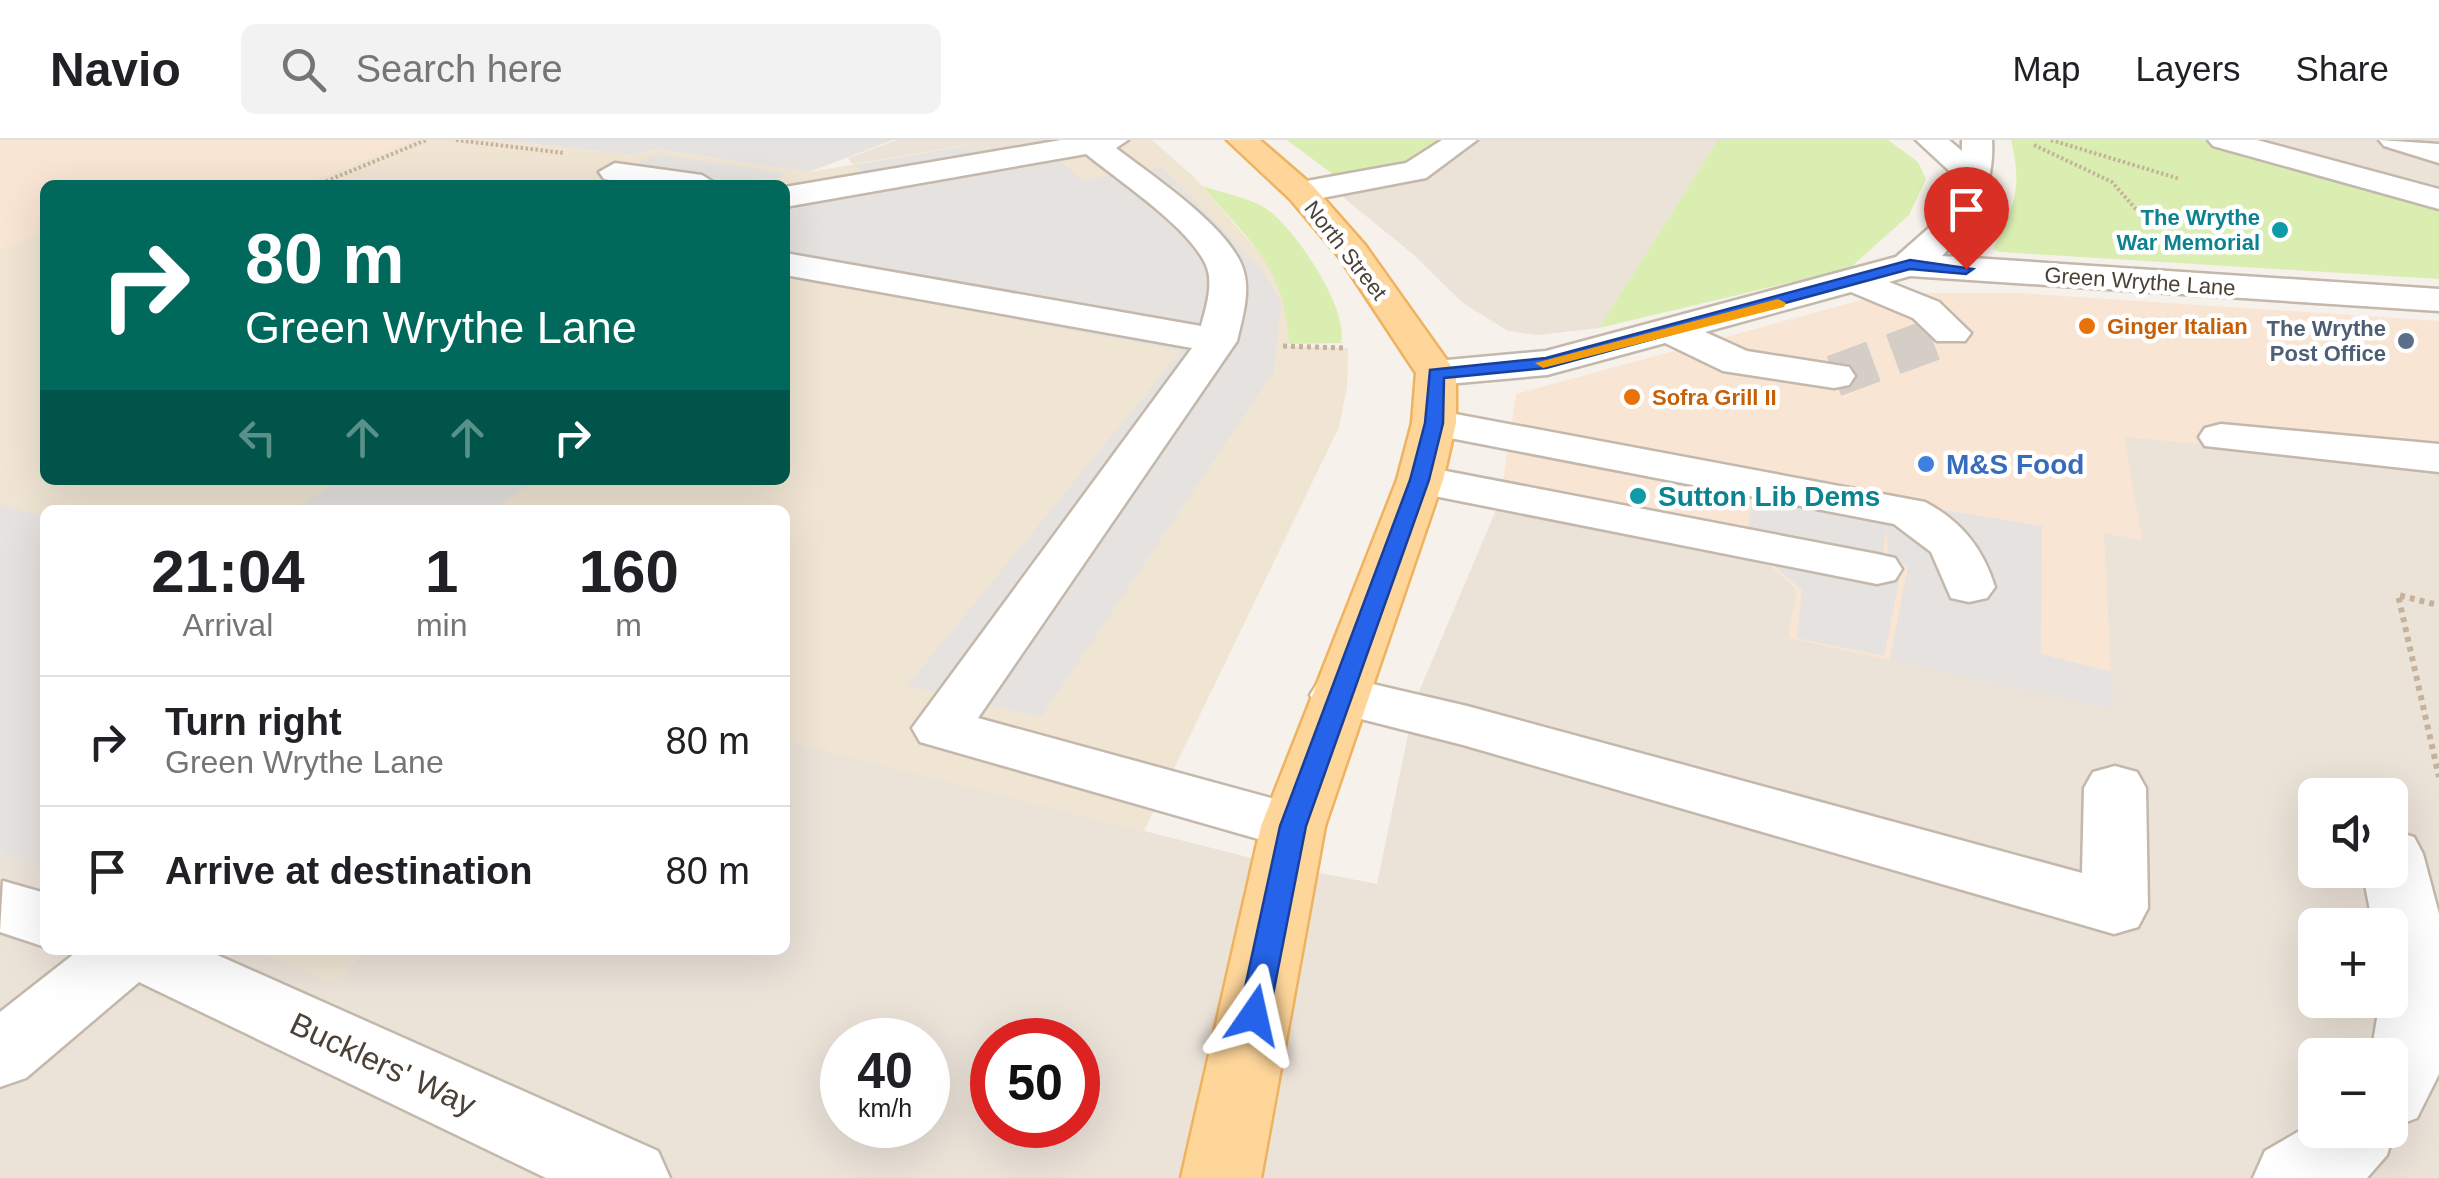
<!DOCTYPE html>
<meta charset="utf-8">
<style>
body{margin:0;font-family:Arial,sans-serif;background:#f2f2f2;color:#202124;height:100vh;display:flex;flex-direction:column;font-size:38px;white-space:nowrap}
*{box-sizing:border-box;margin:0}
p{font-size:32px;color:#757577}
.icon{flex:none;width:55px;height:55px;fill:none;stroke:currentColor;stroke-width:2;stroke-linecap:round;stroke-linejoin:round}
.map{position:relative;flex:1;overflow:hidden}
.sheet{position:absolute;left:40px;top:365px;width:750px;height:450px;display:flex;flex-direction:column;background:#fff;border-radius:15px;box-shadow:0 10px 40px #0002}
.sheet>*{flex:none}
.hud{position:absolute;left:40px;top:40px;width:750px;height:305px;border-radius:15px;box-shadow:0 10px 40px #0002;background:#00695c;color:#fff;overflow:hidden}
.tools{position:absolute;left:2298px;top:638px;display:grid;gap:20px}
.tools a{display:grid;place-items:center;width:110px;height:110px;border-radius:15px;background:#fff;box-shadow:0 10px 40px #0002;font-size:50px}
.speed{position:absolute;left:820px;top:878px;display:flex;gap:20px;font-size:50px;font-weight:700;text-align:center}
.speed>*{display:grid;place-content:center;width:130px;height:130px;border-radius:50%;background:#fff;box-shadow:0 10px 40px #0002;line-height:1}
.speed small{font-size:25px;font-weight:400}
.speed .limit{border:15px solid #d22;background:#fff;color:#111}
.pin{position:absolute;display:grid;place-items:center;width:85px;height:85px;color:#fff;margin:-102px -42px;border-radius:50% 50% 50% 0;rotate:-45deg;box-shadow:0 0 10px #0007}
.pin .icon{rotate:45deg}
.me{position:absolute;width:110px;margin:-55px;rotate:11deg;stroke-linejoin:round;filter:drop-shadow(0 0 8px #0008)}
.turn{display:flex;align-items:center;gap:35px;height:210px;padding:0 40px;font-size:45px}
.turn .icon{width:130px;height:130px;stroke-width:2.5}
.turn b{display:block;font-size:70px;line-height:85px}
.lanes{display:flex;align-items:center;height:95px;padding:0 40px;background:#0003;justify-content:center;gap:50px;direction:ltr}
.lanes .off{opacity:.35}
.eta{display:flex;justify-content:space-evenly;align-items:center;height:170px;text-align:center}
.eta b{font-size:60px;font-weight:700;line-height:70px}
ul{padding:0;list-style:none}
li{display:flex;align-items:center;gap:30px;height:130px;padding:0 40px;border-top:2px solid #e0e0e0}
li div{flex:1}
li b{display:block;font-size:38px}
li em{font-style:normal}
header{display:flex;align-items:center;gap:60px;box-sizing:border-box;height:140px;padding:0 50px;background:#fff;border-bottom:2px solid #e0e0e0}
header strong{font-size:48px}
nav{display:flex;gap:55px;margin-inline-start:auto;font-size:35px}
.search{width:700px;height:90px;background:#f2f2f2;display:flex;align-items:center;gap:25px;box-sizing:border-box;padding:0 35px;border-radius:15px;color:#757577;font-size:38px}
.map>svg:first-child{display:block}
.residential{fill:#ebe2d8;fill-rule:evenodd}
.commercial{fill:#f9e5d4}
.education{fill:#f0e5d3}
.green{fill:#d9eeb0}
.parking{fill:#e5e2df}
.lines{fill:none;stroke-linecap:round;stroke-linejoin:round}
.minor-tunnel{stroke:#d4cec6;stroke-width:42;stroke-dasharray:42 21;stroke-linecap:butt}
.minor-casing{stroke:#c3b8ab;stroke-width:5}
.major-casing{stroke:#efb35f;stroke-width:5}
.path-far2{stroke:#c6b29b;stroke-width:4;stroke-dasharray:2.5 2.5;stroke-linecap:butt}
.path-far1{stroke:#c6b29b;stroke-width:5;stroke-dasharray:4 4;stroke-linecap:butt}
.path{stroke:#c6b29b;stroke-width:6;stroke-dasharray:5 5;stroke-linecap:butt}
.minor{fill:#fff;fill-rule:evenodd}
.major{fill:#ffd69a;fill-rule:evenodd}
.route{fill:#2563eb;stroke:#184099;stroke-width:2.5}
.slow{fill:#f59e0b}
.culture-dot{fill:#0f9aa8;stroke:#fff;stroke-width:4}
.food-dot{fill:#e8710a;stroke:#fff;stroke-width:4}
.service-dot{fill:#5c6f8a;stroke:#fff;stroke-width:4}
.shop-dot{fill:#3f7fe0;stroke:#fff;stroke-width:4}
.labels{text-anchor:middle;stroke-width:9;stroke-linejoin:round;paint-order:stroke}
.far-culture-label{font-size:22px;font-weight:bold;fill:#0d838f;stroke:#fff;text-anchor:end}
.far-street-label{font-size:22px;fill:#4b4137;stroke:#fff}
.far-food-label{font-size:22px;font-weight:bold;fill:#c56008;stroke:#fff;text-anchor:start}
.far-service-label{font-size:22px;font-weight:bold;fill:#4e5e75;stroke:#fff;text-anchor:end}
.shop-label{font-size:28px;font-weight:bold;fill:#366cbe;stroke:#fff;text-anchor:start}
.culture-label{font-size:28px;font-weight:bold;fill:#0d838f;stroke:#fff;text-anchor:start}
.near-street-label{font-size:32px;fill:#4b4137;stroke:#fff}
</style>
<header>
<strong>Navio</strong>
<div class="search"><svg class="icon" aria-label="search" viewBox="0 0 24 24"><circle cx="10" cy="10" r="6"/><path d="M15 15l6 6"/></svg>Search here</div>
<nav><a>Map</a><a>Layers</a><a>Share</a></nav>
</header>
<div class="map">
<svg width="2439" height="1038" viewBox="0 0 2439 1038">
<rect width="100%" height="100%" fill="#f6f1ea"/>
<g class="residential">
<polygon points="897,0 1056,0 1056,4 981,17 968,5 853,24 848,18"/>
<polygon points="1441,0 1718,0 1599,188 1537,195 1508,191 1463,163 1414,115 1344,58 1338,38 1401,28"/>
<polygon points="2255,0 2439,0 2439,49"/>
<path d="M 2124,296 L 2439,327 L 2439,1038 L 0,1038 L 0,712 L 45,729 L 45,810 L 257,810 L 333,842 L 367,810 L 785,810 L 785,600 L 1283,726 L 1377,744 L 1415,561 L 1500,361 L 1768,423 L 1797,450 L 1789,498 L 2104,393 L 2141,399 ZM 2315,655 L 2390,655 L 2390,730 L 2315,730 ZM 2315,785 L 2390,785 L 2390,860 L 2315,860 ZM 842,900 L 928,900 L 928,985 L 842,985 ZM 992,900 L 1078,900 L 1078,985 L 992,985 ZM 2315,915 L 2390,915 L 2390,990 L 2315,990 Z"/>
</g>
<g class="commercial">
<polygon points="0,0 413,0 302,45 181,41 170,45 45,45 45,92 0,108"/>
<polygon points="1887,153 2018,153 2439,181 2439,327 2124,297 2142,399 2104,393 2113,569 1788,498 1797,450 1768,423 1500,361 1516,254"/>
</g>
<g class="education">
<polygon points="413,0 496,0 633,15 657,9 809,32 969,5 982,17 1078,0 1152,0 1193,36 1269,124 1287,164 1289,206 1348,208 1347,247 1339,287 1144,691 785,600 785,370 45,370 45,729 0,712 0,108 45,92 45,340 785,340 785,45 302,45"/>
<polygon points="257,810 367,810 334,843"/>
</g>
<g class="green">
<polygon points="1287,0 1441,0 1401,28 1338,38"/>
<polygon points="1718,0 1888,0 1918,22 1926,39 1909,75 1850,128 1599,188"/>
<path d="M 2011,0 L 2202,0 L 2439,68 L 2439,139 L 2000,112 L 1993,109 C 2014,65 2023,49 2011,0 Z"/>
<path d="M 1202,46 C 1222,53 1252,58 1268,70 C 1296,90 1349,169 1341,203 L 1289,204 C 1285,126 1250,102 1202,46 Z"/>
</g>
<g class="parking">
<polygon points="496,0 893,0 809,32 657,9 633,15"/>
<polygon points="968,6 981,18 1045,7 1082,40 1163,28 1260,127 1281,162 1274,231 1041,577 907,546 1181,211 785,136 785,73 791,69 785,67 785,47 866,37 856,25"/>
<polygon points="657,14 784,33 775,45 644,45 607,39"/>
<polygon points="342,340 536,340 491,370 292,370"/>
<polygon points="1753,355 1884,360 2042,386 2041,514 2112,532 2113,569 1890,520 1908,426 1889,419 1886,387 1882,420 1902,426 1884,516 1797,498 1802,450 1769,421 1745,415"/>
<polygon points="0,364 45,377 45,729 0,712"/>
</g>
<g class="lines">
<polyline class="minor-tunnel" points="1834,236 1951,193"/>
<defs>
<g id="minor">
<path d="M 1061,0 L 1128,0 L 1116,8 C 1151,35 1233,89 1244,132 C 1250,154 1242,179 1237,201 L 978,578 L 1315,670 L 1325,686 L 1315,702 L 1293,709 L 920,602 L 912,588 L 1192,208 L 785,135 L 785,113 L 1201,186 C 1206,168 1214,143 1206,125 C 1189,87 1119,41 1086,14 L 785,67 L 785,47 Z"/>
<polygon points="1442,0 1477,0 1426,38 1301,62 1285,52 1301,42 1406,23"/>
<path d="M 1916,0 L 1949,0 L 1962,11 L 1962,0 L 1992,0 C 1995,45 1975,85 1942,116 L 2439,149 L 2439,171 L 1910,136 L 1889,142 L 1939,162 L 1971,193 L 1965,201 L 1937,201 L 1913,178 L 1851,152 L 1705,192 L 1747,211 L 1849,227 L 1855,236 L 1849,245 L 1834,248 L 1723,231 L 1665,203 L 1547,235 L 1436,245 L 1422,242 L 1416,233 L 1422,224 L 1436,221 L 1546,211 L 1896,117 L 1938,80 L 1958,39 Z"/>
<polygon points="2208,0 2257,0 2439,49 2439,69 2213,6"/>
<polygon points="2379,0 2439,4 2439,23 2384,6"/>
<polygon points="615,23 702,35 718,45 639,45 604,39 599,32"/>
<path d="M 1434,270 L 1925,362 C 1961,381 1983,408 1995,447 L 1987,458 L 1969,462 L 1951,458 L 1931,412 L 1894,384 L 1419,292 L 1412,283 L 1419,274 Z"/>
<polygon points="2221,284 2439,304 2439,332 2205,306 2199,297 2205,288"/>
<polygon points="1420,326 1877,414 1895,418 1902,429 1895,440 1877,444 1404,350 1397,340 1404,330"/>
<polygon points="1338,536 1467,566 2082,733 2084,648 2093,632 2115,626 2137,632 2146,648 2148,768 2138,787 2114,794 1463,605 1318,568 1310,555 1318,542"/>
<polygon points="2391,690 2414,697 2423,714 2439,774 2439,934 2417,978 2396,986 2387,1015 2367,1038 2253,1038 2265,1011 2315,982 2315,990 2390,990 2390,915 2371,915 2380,860 2390,860 2390,785 2373,785 2362,730 2390,730"/>
<polygon points="3,741 45,753 45,807 0,792"/>
<polygon points="79,810 206,810 658,1011 670,1038 546,1038 139,842 26,938 0,947 0,872"/>
</g>
<polygon id="major" points="1227,0 1260,0 1312,45 1365,105 1456,233 1456,283 1443,340 1325,686 1261,1038 1181,1038 1261,686 1397,340 1412,283 1416,233 1340,118 1290,59"/>
</defs>
<use href="#minor" class="minor-casing"/>
<use href="#major" class="major-casing"/>
<g class="path-far2">
<polyline points="456,0 564,13"/>
<polyline points="2051,0 2180,39"/>
<polyline points="2034,5 2112,42 2150,85"/>
<polyline points="317,45 426,0"/>
</g>
<polyline class="path-far1" points="1283,206 1345,208"/>
<polyline class="path" points="2434,464 2398,455 2439,637"/>
<use href="#minor" class="minor"/>
<use href="#major" class="major"/>
</g>
<polygon class="route" points="1910,120 1973,129 1966,134 1910,129 1546,228 1444,238 1443,283 1429,340 1306,686 1269,875 1264,884 1254,887 1243,884 1239,875 1280,686 1410,340 1425,283 1430,230 1546,218"/>
<polygon class="slow" points="1778,159 1786,163 1784,167 1543,228 1535,223"/>
<g class="culture-dot">
<circle cx="2280" cy="90" r="10"/>
<circle cx="1638" cy="356" r="10"/>
</g>
<g class="food-dot">
<circle cx="2087" cy="186" r="10"/>
<circle cx="1632" cy="257" r="10"/>
</g>
<circle class="service-dot" cx="2406" cy="201" r="10"/>
<circle class="shop-dot" cx="1926" cy="324" r="10"/>
<g class="labels">
<g class="far-culture-label">
<text x="2260" y="85">The Wrythe<tspan x="2260" dy="25">War Memorial</tspan></text>
</g>
<g class="far-street-label">
<text transform="translate(1346 110) rotate(52)" y="8">North Street</text>
<text transform="translate(2140 141) rotate(4)" y="8">Green Wrythe Lane</text>
</g>
<g class="far-food-label">
<text x="2107" y="194">Ginger Italian</text>
<text x="1652" y="265">Sofra Grill II</text>
</g>
<g class="far-service-label">
<text x="2386" y="196">The Wrythe<tspan x="2386" dy="25">Post Office</tspan></text>
</g>
<g class="shop-label">
<text x="1946" y="334">M&amp;S Food</text>
</g>
<g class="culture-label">
<text x="1658" y="366">Sutton Lib Dems</text>
</g>
<g class="near-street-label">
<text transform="translate(383 924) rotate(25)" y="11">Bucklers' Way</text>
</g>
</g>
</svg>
<div class="tools">
<a><svg class="icon" aria-label="sound" viewBox="0 0 24 24"><path d="M4 9h4l5-4v14l-5-4H4zM17 9q2 3 0 6"/></svg></a>
<a>+</a>
<a>−</a>
</div>
<div class="speed"><div>40<small>km/h</small></div><div class="limit">50</div></div>
<div class="pin" style="left:1966px;top:129px;background:#d93025"><svg class="icon" aria-label="arrive" viewBox="0 0 24 24"><path d="M6 21V4h12l-3 4 3 4H6"/></svg></div>
<svg class="me" style="left:1254px;top:875px" viewBox="-20 -20 40 40"><path d="M0-17L14 15 0 8-14 15z" fill="#2563eb" stroke="#fff" stroke-width="4"/></svg>
<div class="hud">
<div class="turn"><svg class="icon" aria-label="right" viewBox="0 0 24 24"><path d="M7 20v-9h11M14 6l5 5-5 5"/></svg><div><b>80 m</b>Green Wrythe Lane</div></div>
<div class="lanes"><svg class="icon off" aria-label="left" viewBox="0 0 24 24"><path d="M17 20v-9H6M10 6l-5 5 5 5"/></svg><svg class="icon off" aria-label="ahead" viewBox="0 0 24 24"><path d="M12 20V5M6 11l6-6 6 6"/></svg><svg class="icon off" aria-label="ahead" viewBox="0 0 24 24"><path d="M12 20V5M6 11l6-6 6 6"/></svg><svg class="icon" aria-label="right" viewBox="0 0 24 24"><path d="M7 20v-9h11M14 6l5 5-5 5"/></svg></div>
</div>
<section class="sheet">
<div class="eta">
<div><b>21:04</b><p>Arrival</p></div>
<div><b>1</b><p>min</p></div>
<div><b>160</b><p>m</p></div>
</div>
<ul>
<li><svg class="icon" aria-label="right" viewBox="0 0 24 24"><path d="M7 20v-9h11M14 6l5 5-5 5"/></svg><div><b>Turn right</b><p>Green Wrythe Lane</p></div><em>80 m</em></li>
<li><svg class="icon" aria-label="arrive" viewBox="0 0 24 24"><path d="M6 21V4h12l-3 4 3 4H6"/></svg><div><b>Arrive at destination</b></div><em>80 m</em></li>
</ul>
</section>
</div>
